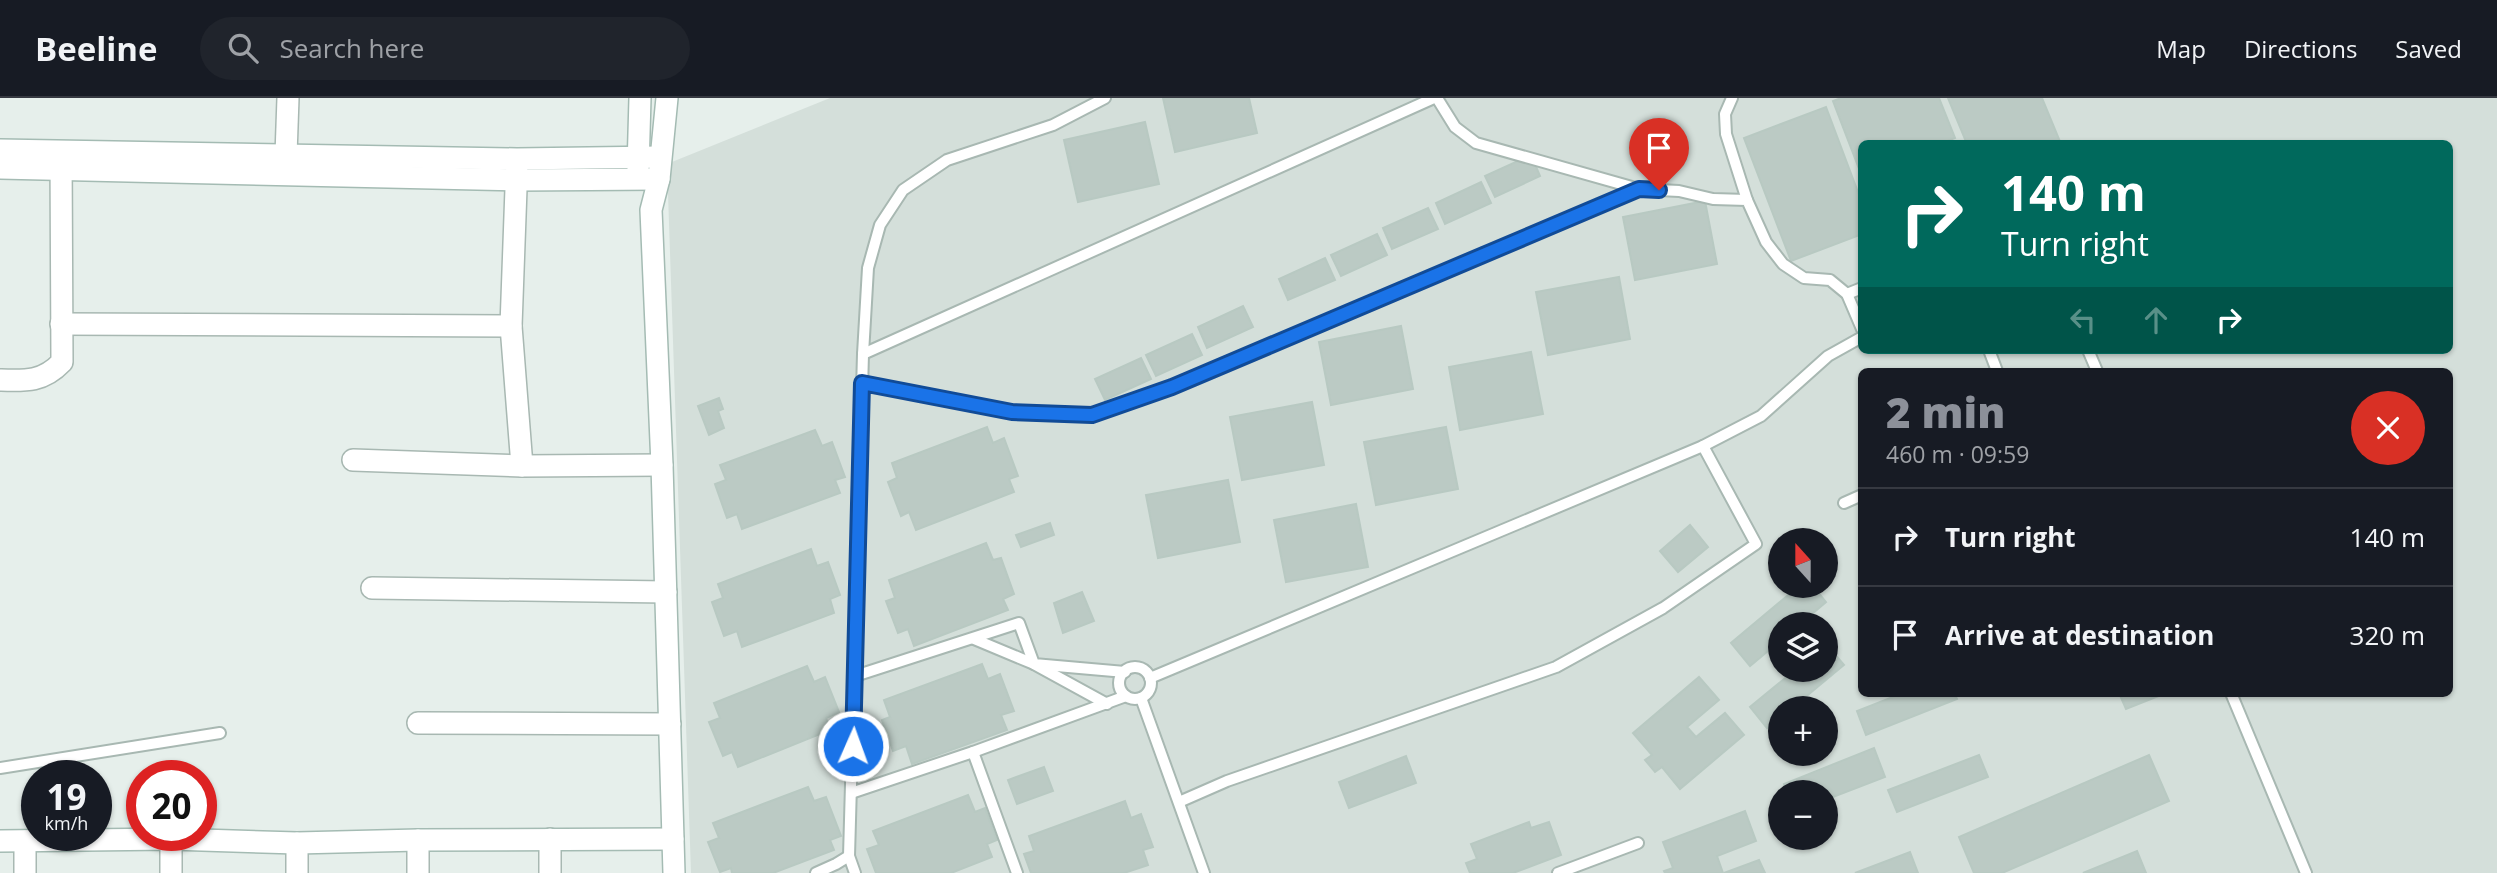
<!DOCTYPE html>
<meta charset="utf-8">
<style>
body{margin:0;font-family:"Open Sans",sans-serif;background:#20242c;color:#f1f3f6;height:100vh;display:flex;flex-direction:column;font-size:26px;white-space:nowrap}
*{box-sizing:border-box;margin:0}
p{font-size:23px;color:#9ea1a6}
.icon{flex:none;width:38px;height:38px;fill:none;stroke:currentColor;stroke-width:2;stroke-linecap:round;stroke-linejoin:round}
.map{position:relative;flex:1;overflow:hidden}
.side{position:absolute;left:1858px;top:270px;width:595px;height:329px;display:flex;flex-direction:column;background:#171b24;border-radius:10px;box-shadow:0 2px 5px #0004}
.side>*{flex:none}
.top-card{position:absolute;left:1858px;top:42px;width:595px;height:214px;border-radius:10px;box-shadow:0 2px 5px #0004;background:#00695c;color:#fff;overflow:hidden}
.needle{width:46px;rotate:339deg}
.fabs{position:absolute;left:1768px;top:430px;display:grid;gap:14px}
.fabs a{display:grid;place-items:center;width:70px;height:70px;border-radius:50%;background:#171b24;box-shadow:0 2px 5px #0004;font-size:35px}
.speed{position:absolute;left:21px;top:662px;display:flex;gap:14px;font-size:35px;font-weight:700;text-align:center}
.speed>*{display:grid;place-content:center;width:91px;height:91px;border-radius:50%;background:#171b24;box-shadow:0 2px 5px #0004;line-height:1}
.speed small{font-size:18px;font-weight:400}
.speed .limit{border:10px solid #d22;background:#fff;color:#111}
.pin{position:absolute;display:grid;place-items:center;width:60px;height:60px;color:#fff;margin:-72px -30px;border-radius:50% 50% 50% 0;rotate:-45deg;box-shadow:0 0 7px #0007}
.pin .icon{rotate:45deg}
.me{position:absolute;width:77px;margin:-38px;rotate:2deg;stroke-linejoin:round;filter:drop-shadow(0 0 5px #0008)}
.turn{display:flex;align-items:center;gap:24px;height:147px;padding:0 28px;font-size:32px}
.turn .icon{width:91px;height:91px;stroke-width:2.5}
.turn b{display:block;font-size:49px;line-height:60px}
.lanes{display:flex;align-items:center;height:66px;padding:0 28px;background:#0003;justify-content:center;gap:35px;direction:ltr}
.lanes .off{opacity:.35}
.round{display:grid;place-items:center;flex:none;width:74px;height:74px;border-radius:37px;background:#20242c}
.headline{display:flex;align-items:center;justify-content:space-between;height:119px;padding:0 28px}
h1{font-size:42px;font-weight:800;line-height:52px;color:#8c9099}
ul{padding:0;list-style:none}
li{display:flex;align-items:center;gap:21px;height:98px;padding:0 28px;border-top:2px solid #363941}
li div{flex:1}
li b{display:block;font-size:26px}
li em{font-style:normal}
header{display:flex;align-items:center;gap:42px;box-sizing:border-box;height:98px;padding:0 35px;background:#171b24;border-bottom:2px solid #363941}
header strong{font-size:33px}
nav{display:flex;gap:38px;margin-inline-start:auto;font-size:24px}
.search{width:490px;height:63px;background:#20242c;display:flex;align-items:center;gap:18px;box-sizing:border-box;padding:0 24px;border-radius:38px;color:#9ea1a6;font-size:26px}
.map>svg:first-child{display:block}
.built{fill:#d4dfda;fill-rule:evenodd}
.building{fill:#bbcac4;stroke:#b8c9c2;stroke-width:2}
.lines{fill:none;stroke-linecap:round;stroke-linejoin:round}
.lane-casing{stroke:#a8b8b2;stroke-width:14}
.street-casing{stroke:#a8b8b2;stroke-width:24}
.secondary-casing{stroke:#a4bbb3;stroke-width:24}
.lane{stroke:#fff;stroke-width:10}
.street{stroke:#fff;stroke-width:21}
.secondary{stroke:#fff;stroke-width:21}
.route-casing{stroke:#114b97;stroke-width:18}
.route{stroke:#1a73e8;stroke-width:12}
</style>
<header>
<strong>Beeline</strong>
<div class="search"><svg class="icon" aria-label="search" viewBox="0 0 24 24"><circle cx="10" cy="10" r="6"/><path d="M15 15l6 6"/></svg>Search here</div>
<nav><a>Map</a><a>Directions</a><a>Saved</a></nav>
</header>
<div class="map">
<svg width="2497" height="775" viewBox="0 0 2497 775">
<rect width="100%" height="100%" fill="#e6efeb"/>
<path class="built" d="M 830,0 L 2497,0 L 2497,775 L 691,775 L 667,66 ZM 1862,46 L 2450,46 L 2450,252 L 1862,252 ZM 1862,273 L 2450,273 L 2450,595 L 1862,595 ZM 1780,443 L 1825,443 L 1825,488 L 1780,488 ZM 1780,527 L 1825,527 L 1825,572 L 1780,572 ZM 1780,611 L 1825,611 L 1825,656 L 1780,656 ZM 1780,695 L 1825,695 L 1825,740 L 1780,740 Z"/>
<g class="building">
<polygon points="1163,0 1249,0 1257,35 1175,54"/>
<polygon points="1841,0 1939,0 1955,40 1940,46 1862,46 1861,76 1833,3"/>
<polygon points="1948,0 2042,0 2061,46 1967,46"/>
<polygon points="1826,9 1862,105 1862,136 1791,163 1744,40"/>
<polygon points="1145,24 1159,86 1078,104 1064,42"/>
<polygon points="1531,57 1540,78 1495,99 1485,78"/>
<polygon points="1481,84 1491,105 1445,126 1436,105"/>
<polygon points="1705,103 1717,166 1635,182 1623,119"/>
<polygon points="1428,110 1438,131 1392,151 1383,130"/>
<polygon points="1377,136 1387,157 1341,178 1331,157"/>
<polygon points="1325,160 1335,182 1288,202 1279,181"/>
<polygon points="1619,179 1630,241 1548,257 1536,194"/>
<polygon points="1243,208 1253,229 1207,250 1198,229"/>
<polygon points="1401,228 1413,291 1331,307 1319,244"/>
<polygon points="1192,236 1202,257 1156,278 1146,257"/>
<polygon points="1531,254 1543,316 1460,332 1449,269"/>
<polygon points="1141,260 1151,281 1105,302 1095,281"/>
<polygon points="719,300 723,311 718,313 724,330 709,337 698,308"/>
<polygon points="1312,304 1324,367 1242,382 1230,319"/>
<polygon points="987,329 993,345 1004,340 1018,378 1009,381 1014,394 916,432 909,414 901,418 888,384 897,380 892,365"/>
<polygon points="1446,329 1458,391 1376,407 1364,344"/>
<polygon points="815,332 822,348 832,344 845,379 835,382 840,395 742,431 737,416 727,420 715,386 726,382 720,367"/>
<polygon points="1228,382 1240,444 1158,460 1146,397"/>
<polygon points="1356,406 1368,469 1286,484 1274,422"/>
<polygon points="1050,425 1054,437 1021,449 1016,437"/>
<polygon points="1690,427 1708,449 1678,474 1660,453"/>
<polygon points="986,445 993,462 1001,460 1014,496 1003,501 1008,512 914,548 908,531 898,535 886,503 895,500 889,482"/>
<polygon points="811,451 817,468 828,464 840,497 830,501 834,515 742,549 737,533 724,538 712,504 723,500 718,486"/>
<polygon points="1799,488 1813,488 1826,504 1799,527 1780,527 1780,543 1750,568 1731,545"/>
<polygon points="1082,494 1094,523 1063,535 1054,505"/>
<polygon points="1826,546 1844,567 1791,611 1780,611 1780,620 1767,630 1750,609 1795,572 1825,572"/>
<polygon points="982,566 988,581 1000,576 1014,613 1001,617 1007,632 912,666 906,648 893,653 882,622 890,619 884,602"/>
<polygon points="807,568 814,584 825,579 839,614 826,620 830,632 738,669 732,654 723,658 709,624 720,620 714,605"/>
<polygon points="1699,579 1719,602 1687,629 1696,639 1725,615 1744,637 1680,691 1662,669 1655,674 1645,662 1652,657 1633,635"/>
<polygon points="1903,595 1954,595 1957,601 1866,637 1857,613"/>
<polygon points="2119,595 2166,595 2126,611"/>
<polygon points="1874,650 1885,679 1825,702 1825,695 1787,695 1784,686"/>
<polygon points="1979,657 1988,679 1897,714 1888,692"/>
<polygon points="2149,657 2169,703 2002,775 1974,775 1959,739"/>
<polygon points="1406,658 1416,685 1349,710 1339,684"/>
<polygon points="1044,669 1053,693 1017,706 1008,682"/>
<polygon points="808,689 814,703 826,699 841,738 830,742 834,752 773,775 732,775 731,770 720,774 708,744 719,740 713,725"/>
<polygon points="968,697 975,714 985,710 997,742 987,746 992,759 951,775 876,775 867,751 879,747 873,733"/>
<polygon points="1125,703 1131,720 1141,716 1153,749 1143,752 1148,767 1124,775 1031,775 1024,756 1034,753 1029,738"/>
<polygon points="1745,713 1756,743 1717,758 1723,775 1665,775 1664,773 1673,770 1663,744"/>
<polygon points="1529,724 1531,730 1549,724 1561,757 1513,775 1470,775 1466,765 1477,761 1471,746"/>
<polygon points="2137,753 2146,775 2083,775"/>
<polygon points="1910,754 1918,775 1855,775"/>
<polygon points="1759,762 1765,775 1724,775"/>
</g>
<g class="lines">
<defs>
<g id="lane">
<polyline points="1437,0 1455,29 1476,45 1639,91 1679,93 1713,101 1747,102 1766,144 1783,166 1804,180 1830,182 1847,196 1862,231"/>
<polyline points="1732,0 1725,16 1726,36 1747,102"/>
<polyline points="1847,196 1862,190"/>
<polyline points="1989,252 1997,273"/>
<polyline points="2088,252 2097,273"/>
<polyline points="863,256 1434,0"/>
<polyline points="862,285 1012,314 1092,317 1172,289 1639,91"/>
<polyline points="1844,405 1862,397"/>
<polyline points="974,541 1034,566 1107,606"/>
<circle cx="1135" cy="585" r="16"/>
<polyline points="855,578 1019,525 1034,566 1125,574"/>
<polyline points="1150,580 1703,348"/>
<polyline points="2231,595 2306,775"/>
<polyline points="1141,600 1204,775"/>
<polyline points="973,654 1017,775"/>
<polyline points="0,670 220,635"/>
<polyline points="851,695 973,654 1126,598"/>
<polyline points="1179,704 1227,683 1556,569 1663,510 1756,446 1703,348 1761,318 1828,258 1862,239"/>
<polyline points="816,775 836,766 849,758"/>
<polyline points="855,775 849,758 863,256 868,170 880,127 903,92 947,62 1053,27 1105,0"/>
<polyline points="1558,775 1638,745"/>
</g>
<g id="street">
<polyline points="286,57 288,0"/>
<polyline points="517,63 511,228 522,368"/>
<polyline points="61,226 511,228"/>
<path d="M 0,282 C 26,283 43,284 62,264 L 61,54"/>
<polyline points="353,362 522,368 662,367"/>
<polyline points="372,490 666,494"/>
<polyline points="418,625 670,626"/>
<polyline points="25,775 25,743"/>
<polyline points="171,775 171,741"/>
<polyline points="297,775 297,745"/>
<polyline points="418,775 418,742"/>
<polyline points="550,775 550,741"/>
</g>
<g id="secondary">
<polyline points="667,0 659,81 651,112 662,367 674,775"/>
<polyline points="0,52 517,61 660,59"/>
<polyline points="0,70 517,82 659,81"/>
<polyline points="638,71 640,0"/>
<polyline points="0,743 171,741 297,745 418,742 673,741"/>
</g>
</defs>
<use href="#lane" class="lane-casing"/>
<use href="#street" class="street-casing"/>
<use href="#secondary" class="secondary-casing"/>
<use href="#lane" class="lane"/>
<use href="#street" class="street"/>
<use href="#secondary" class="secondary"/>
</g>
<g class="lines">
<defs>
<polyline id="route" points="853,648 862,285 1012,314 1092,317 1172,289 1639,91 1659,92"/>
</defs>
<use href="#route" class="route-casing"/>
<use href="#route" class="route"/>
</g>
</svg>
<div class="fabs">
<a><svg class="needle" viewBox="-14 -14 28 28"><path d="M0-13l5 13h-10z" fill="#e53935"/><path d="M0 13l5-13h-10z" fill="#9ea1a6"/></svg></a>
<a><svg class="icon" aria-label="layers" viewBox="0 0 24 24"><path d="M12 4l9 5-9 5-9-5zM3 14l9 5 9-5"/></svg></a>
<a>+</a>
<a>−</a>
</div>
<div class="speed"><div>19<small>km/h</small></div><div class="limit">20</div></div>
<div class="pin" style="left:1659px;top:92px;background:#d93025"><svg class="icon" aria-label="arrive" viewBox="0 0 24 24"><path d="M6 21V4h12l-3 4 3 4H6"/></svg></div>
<svg class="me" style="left:853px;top:648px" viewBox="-20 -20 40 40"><circle r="17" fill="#1a73e8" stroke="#fff" stroke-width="3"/><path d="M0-11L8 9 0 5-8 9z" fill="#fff"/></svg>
<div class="top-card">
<div class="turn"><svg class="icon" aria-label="right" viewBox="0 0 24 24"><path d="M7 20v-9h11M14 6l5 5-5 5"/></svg><div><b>140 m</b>Turn right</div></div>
<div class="lanes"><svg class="icon off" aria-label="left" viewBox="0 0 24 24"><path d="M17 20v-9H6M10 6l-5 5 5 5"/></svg><svg class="icon off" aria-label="ahead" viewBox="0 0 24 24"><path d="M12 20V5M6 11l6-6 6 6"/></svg><svg class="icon" aria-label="right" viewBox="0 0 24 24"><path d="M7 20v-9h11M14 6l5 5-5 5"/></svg></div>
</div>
<section class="side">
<div class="headline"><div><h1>2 min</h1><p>460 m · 09:59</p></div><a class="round" style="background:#d93025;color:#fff"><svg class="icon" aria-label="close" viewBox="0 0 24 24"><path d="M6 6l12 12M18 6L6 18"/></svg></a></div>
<ul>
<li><svg class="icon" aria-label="right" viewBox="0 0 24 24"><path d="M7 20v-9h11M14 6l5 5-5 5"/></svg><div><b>Turn right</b></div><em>140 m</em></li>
<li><svg class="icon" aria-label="arrive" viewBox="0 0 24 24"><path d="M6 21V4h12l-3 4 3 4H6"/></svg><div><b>Arrive at destination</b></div><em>320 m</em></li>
</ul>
</section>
</div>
